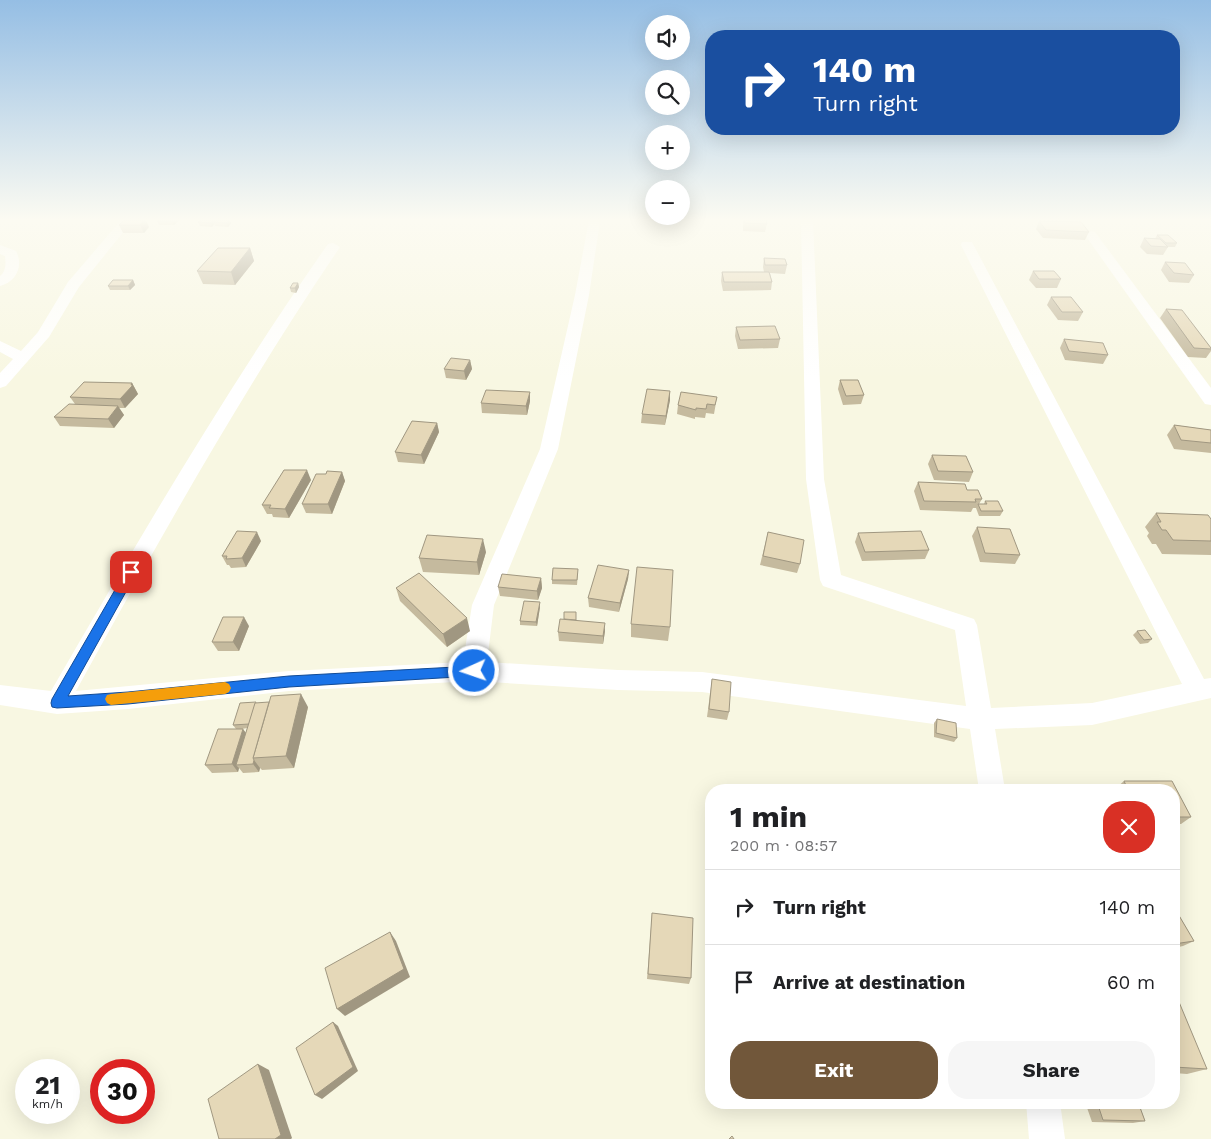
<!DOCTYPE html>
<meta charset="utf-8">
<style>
body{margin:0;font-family:"Work Sans",sans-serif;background:#f6f6f6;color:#202124;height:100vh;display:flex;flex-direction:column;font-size:19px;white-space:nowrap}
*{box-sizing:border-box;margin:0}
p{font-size:16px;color:#757577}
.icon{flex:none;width:28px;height:28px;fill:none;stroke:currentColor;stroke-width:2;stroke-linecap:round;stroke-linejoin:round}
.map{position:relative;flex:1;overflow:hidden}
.drawer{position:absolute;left:705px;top:784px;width:475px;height:325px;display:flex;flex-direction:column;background:#fff;border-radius:20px;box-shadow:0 5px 20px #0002}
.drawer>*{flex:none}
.hud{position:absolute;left:705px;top:30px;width:475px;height:105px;border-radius:20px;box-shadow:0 5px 20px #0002;background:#1a4fa0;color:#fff;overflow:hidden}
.controls{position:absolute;left:645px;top:15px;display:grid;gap:10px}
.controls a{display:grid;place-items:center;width:45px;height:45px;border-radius:50%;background:#fff;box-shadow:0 5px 20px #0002;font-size:25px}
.speed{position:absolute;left:15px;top:1059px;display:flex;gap:10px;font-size:25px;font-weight:700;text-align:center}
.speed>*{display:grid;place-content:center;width:65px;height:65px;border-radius:50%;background:#fff;box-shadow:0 5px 20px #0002;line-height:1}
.speed small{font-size:12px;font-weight:400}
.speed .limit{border:8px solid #d22;background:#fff;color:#111}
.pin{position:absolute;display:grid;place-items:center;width:42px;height:42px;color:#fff;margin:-21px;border-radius:10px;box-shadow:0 2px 8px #0006}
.me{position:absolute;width:55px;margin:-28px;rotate:267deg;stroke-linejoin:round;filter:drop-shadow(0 0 4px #0008)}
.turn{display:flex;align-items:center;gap:18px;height:105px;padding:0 25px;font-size:22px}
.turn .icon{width:65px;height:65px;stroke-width:2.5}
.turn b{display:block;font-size:35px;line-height:42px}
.round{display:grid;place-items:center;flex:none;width:52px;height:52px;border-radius:20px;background:#f6f6f6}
.summary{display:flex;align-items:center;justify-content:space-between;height:85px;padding:0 25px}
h1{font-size:30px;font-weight:700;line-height:38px}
.primary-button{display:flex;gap:10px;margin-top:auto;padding:10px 25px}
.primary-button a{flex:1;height:58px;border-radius:20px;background:#71573a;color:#fff;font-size:20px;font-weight:700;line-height:58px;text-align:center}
.primary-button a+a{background:#f6f6f6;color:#202124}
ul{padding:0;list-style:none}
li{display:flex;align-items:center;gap:15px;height:75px;padding:0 25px;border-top:1px solid #e0e0e0}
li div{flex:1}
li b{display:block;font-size:19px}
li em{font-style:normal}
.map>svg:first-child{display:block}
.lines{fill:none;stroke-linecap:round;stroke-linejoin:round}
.minor{fill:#fff;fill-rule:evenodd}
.wall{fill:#c5ba9e;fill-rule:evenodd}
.shaded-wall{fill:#a09781}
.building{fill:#e5d8b8;stroke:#a09781}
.route{fill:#1a73e8;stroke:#114b97}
.slow{fill:#f59e0b}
</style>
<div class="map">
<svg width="1211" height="1139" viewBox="0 0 1211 1139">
<rect width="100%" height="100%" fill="#f8f7e2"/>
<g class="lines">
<g class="minor">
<polygon points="121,220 133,220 79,287 49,337 6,386 0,388 0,373 13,359 0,352 0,341 21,351 38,332 68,282"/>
<path d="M 589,220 L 600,221 L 589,295 L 558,449 L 494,605 L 487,662 L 618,670 L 702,672 L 966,706 L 955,630 L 823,586 L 820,580 L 806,479 L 801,220 L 813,220 L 824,479 L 841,575 L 974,619 L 977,625 L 991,708 L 1092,703 L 1182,684 L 961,245 L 962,242 L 972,242 L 1204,679 L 1211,678 L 1211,698 L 1092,725 L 995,729 L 1005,790 L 979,790 L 970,729 L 702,692 L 618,690 L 474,681 L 289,691 L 128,709 L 57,714 L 0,705 L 0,685 L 51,691 C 139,539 227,388 328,244 L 333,243 L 340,247 C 243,390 159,540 76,691 L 289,671 L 463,662 L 472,605 L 540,449 L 575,295 Z"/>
<polygon points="1091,231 1095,232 1211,388 1211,405 1205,404 1085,235"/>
<path d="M 0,245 L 16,251 C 24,266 16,282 0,286 L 0,276 C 6,271 6,264 5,256 L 0,254 Z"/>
<polygon points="1026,1102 1060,1102 1065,1139 1029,1139"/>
</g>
</g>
<g class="wall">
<polygon points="124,220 149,227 144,233 123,233 119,225"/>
<polygon points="158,220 179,220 174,225 159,225 157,221"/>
<polygon points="743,220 766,220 767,224 765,232 743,231"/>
<polygon points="215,221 231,223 228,227 215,226 214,224 212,227 200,226 198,222"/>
<polygon points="1039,221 1089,232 1085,240 1043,238 1036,229"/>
<polygon points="1157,235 1177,243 1175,247 1168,247 1163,255 1147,254 1140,247 1144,238 1155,239"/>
<polygon points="250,248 254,261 235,285 203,284 197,271"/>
<polygon points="764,258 787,265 785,274 770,273 772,282 771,290 723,291 721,281 722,272 764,272 763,267"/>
<polygon points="1165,262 1194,275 1189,283 1169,282 1161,270"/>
<polygon points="1033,271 1061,279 1057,288 1036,288 1029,280"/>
<polygon points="133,280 135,285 130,290 110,290 108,286"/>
<polygon points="298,283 299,287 296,293 291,292 290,288"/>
<polygon points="1051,297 1083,312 1078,321 1058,320 1047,305"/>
<polygon points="1166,309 1211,348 1211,351 1206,358 1188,357 1160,318"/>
<polygon points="736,327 780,339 778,348 738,349 735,336"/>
<polygon points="1064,339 1108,355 1103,364 1065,360 1060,348"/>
<polygon points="470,360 472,369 466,380 446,378 444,369"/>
<polygon points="840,380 864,395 861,404 843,405 838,389"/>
<polygon points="132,383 138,394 125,408 119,408 124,415 114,428 60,426 54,417 75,404 70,397"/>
<polygon points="670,391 670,400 665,425 641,423 642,414"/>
<polygon points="717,397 714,414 706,413 705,418 695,417 695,419 677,414 678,405"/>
<polygon points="530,401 527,415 482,413 481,403"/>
<polygon points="437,423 439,432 424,464 398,462 395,452"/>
<polygon points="1174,425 1211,430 1211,453 1174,449 1167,435"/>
<polygon points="932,455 973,472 969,482 934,480 928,464"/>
<polygon points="342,472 345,481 332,514 306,513 302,504 326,474"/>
<polygon points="311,480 289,518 273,517 272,514 267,514 262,505"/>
<polygon points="918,482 967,490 982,499 979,504 984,504 985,501 1003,511 1000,516 979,516 976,508 973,508 971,512 920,510 914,491"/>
<polygon points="1156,513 1211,519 1211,555 1162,554 1156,544 1152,544 1147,536 1149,533 1145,527"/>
<polygon points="977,527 1020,555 1015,564 980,562 972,536"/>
<polygon points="768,532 800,564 797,573 760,565"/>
<polygon points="858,533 929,550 925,559 862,561 855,542"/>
<polygon points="261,541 246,567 231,568 229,565 227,565 222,556"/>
<polygon points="486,552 479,575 423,572 419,558"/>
<polygon points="629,570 628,579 619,612 589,607 588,598"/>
<polygon points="578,573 577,585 552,584 552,580"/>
<polygon points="541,578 542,588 538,600 500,596 498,587"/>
<polygon points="396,588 470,631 447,647 400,601"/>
<polygon points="540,607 537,626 520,625 520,621"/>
<polygon points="576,620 605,631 603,644 559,641 558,632"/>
<polygon points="631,624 670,627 668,641 631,637"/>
<polygon points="249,626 239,651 218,651 212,642"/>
<polygon points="1137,631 1152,639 1148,643 1140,644 1133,635"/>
<polygon points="712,679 729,712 727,720 707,717"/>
<path d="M 308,707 L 294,768 L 262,770 L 260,768 L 259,772 L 243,773 L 239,768 L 238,772 L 212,773 L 205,765 L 236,729 L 233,725 ZM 247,728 L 246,733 L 242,729 Z"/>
<polygon points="937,719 957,738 954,742 934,737 934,723"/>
<polygon points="1124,781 1172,781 1191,817 1181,824 1174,824 1174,790 1116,790 1115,789"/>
<polygon points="1174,907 1194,941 1183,946 1174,948"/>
<polygon points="652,913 691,978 689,984 647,979"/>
<polygon points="1174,1002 1207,1069 1187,1074 1174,1073"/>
<polygon points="1085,1102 1138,1102 1145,1121 1133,1123 1092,1122"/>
</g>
<g class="shaded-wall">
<polygon points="144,220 146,220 149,227 144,233 140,225"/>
<polygon points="173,220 179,220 174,225 172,221"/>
<polygon points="213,220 214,220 215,222 213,222 214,224 212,227 211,223"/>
<polygon points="229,220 230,220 231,223 228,227 227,223"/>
<polygon points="250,248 254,261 235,285 231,272"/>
<polygon points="133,280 135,285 130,290 128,286"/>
<polygon points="298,283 299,287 296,293 295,288"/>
<polygon points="470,360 472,369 466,380 464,371"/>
<polygon points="132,383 138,394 125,408 120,399"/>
<polygon points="670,391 670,400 665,425 666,416"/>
<polygon points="530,392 530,401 527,415 526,406"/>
<polygon points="118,406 124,415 114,428 108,419"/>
<polygon points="437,423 439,432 424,464 421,455"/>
<polygon points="307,470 311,480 289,518 285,509"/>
<polygon points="342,472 345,481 332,514 328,504"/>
<polygon points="257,532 261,541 246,567 242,558"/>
<polygon points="483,539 486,552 479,575 477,562"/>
<polygon points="629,570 628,579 619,612 620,603"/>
<polygon points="541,578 542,588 538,600 537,591"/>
<polygon points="540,602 540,607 537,626 536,622"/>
<polygon points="244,617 249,626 239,651 233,642"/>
<polygon points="467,618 470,631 447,647 443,634"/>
<polygon points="605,623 605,631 603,644 603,636"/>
<polygon points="301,694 308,707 294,768 286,756"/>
<polygon points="243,729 249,737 236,765 239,768 238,772 232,764"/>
<polygon points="254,760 260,768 259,772 253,764"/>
<polygon points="390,932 396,941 410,977 345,1016 337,1009"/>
<polygon points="333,1022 338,1026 358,1071 322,1099 315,1095"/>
<polygon points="258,1064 269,1070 292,1138 291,1139 275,1139"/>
</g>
<g class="building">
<polygon points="124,220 144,220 140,225 119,225"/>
<polygon points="158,220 173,220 172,221 157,221"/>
<polygon points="200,220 213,220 211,223 198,222"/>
<polygon points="216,220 229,220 227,223 213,222"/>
<polygon points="744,220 766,220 767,224 745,223"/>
<polygon points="1039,221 1081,222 1089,232 1046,230"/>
<polygon points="1157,235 1168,235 1177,243 1166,243"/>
<polygon points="1144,238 1160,239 1168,247 1151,246"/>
<polygon points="218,248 250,248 231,272 197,271"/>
<polygon points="764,258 785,259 787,265 765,265"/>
<polygon points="1165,262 1185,263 1194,275 1174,273"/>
<polygon points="1033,271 1054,271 1061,279 1039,279"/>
<polygon points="722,272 769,272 772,282 724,282"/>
<polygon points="113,280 133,280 128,286 108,286"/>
<polygon points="293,283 298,283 295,288 290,288"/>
<polygon points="1051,297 1071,297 1083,312 1062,312"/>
<polygon points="1166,309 1182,310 1211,348 1211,349 1194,348"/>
<polygon points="775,326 780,339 740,340 736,327"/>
<polygon points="1064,339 1103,343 1108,355 1069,351"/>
<polygon points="451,358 470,360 464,371 444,369"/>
<polygon points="840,380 858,380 864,395 846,396"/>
<polygon points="84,382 132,383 131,385 133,385 120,399 70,397"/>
<polygon points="647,389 670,391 666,416 642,414"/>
<polygon points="486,390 530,392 526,406 481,403"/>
<polygon points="681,392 717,397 715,405 707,404 706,409 696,408 696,410 678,405"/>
<polygon points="69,404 118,406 108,419 54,417"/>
<polygon points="412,421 437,423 421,455 395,452"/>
<polygon points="1174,425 1211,430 1211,443 1181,440"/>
<polygon points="932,455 966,456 973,472 938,471"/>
<polygon points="284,470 307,470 285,509 269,508 271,505 262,505"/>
<polygon points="327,471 342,472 328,504 302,504 316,474 326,474"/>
<polygon points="918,482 965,484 967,490 978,490 982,499 975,499 976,502 924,501"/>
<polygon points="985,501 998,501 1003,511 981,511 978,504 987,504"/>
<polygon points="1156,513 1208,515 1211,519 1211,541 1173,540 1166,530 1162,530 1157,522 1161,522"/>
<polygon points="977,527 1010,529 1020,555 985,553"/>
<polygon points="237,531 257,532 242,558 226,559 227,556 222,556"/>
<polygon points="921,531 929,550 865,552 858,533"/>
<polygon points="768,532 804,540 800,564 763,556"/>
<polygon points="427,535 483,539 477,562 419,558"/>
<polygon points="598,565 629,570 620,603 588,598"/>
<polygon points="637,567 673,570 670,627 631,624"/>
<polygon points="553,568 578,569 577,580 552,580"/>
<polygon points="419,573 467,618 443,634 396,588"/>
<polygon points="502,574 541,578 537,591 498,587"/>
<polygon points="524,601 540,602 536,622 520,621"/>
<polygon points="564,612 576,612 576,620 564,619"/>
<polygon points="223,617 244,617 233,642 212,642"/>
<polygon points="560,619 605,623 603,636 558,632"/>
<polygon points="1145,630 1152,639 1144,640 1137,631"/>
<polygon points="712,679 731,682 729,712 709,709"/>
<polygon points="301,694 286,756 253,758 271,696"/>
<polygon points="256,702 249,724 233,725 240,703"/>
<polygon points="269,702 253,758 254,760 253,764 236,765 255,703"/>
<polygon points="937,719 956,723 957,738 936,733"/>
<polygon points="218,729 243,729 232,764 205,765"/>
<polygon points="1124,781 1172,781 1191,817 1174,817 1174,790 1128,790"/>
<polygon points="1174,907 1194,941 1174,944"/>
<polygon points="652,913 693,918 691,978 648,974"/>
<polygon points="390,932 404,969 337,1009 325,968"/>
<polygon points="1174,1002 1179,1002 1207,1069 1174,1067"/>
<polygon points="333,1022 353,1067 315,1095 296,1048"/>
<polygon points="258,1064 281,1135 275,1139 219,1139 208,1099"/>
<polygon points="1097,1102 1138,1102 1145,1121 1103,1120"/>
<polygon points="732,1136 734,1139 729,1139"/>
</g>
<linearGradient id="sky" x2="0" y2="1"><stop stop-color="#95bee4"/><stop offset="0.58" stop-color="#fcfbf2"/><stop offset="1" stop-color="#fcfbf2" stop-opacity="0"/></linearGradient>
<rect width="1211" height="379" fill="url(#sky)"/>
<polygon class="route" points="131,567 137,572 68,696 128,692 289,676 474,666 479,667 481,671 479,675 474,676 289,687 128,704 57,708 52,707 51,703 52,699 127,569"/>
<polygon class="slow" points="225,682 229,684 231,688 229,692 225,694 111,705 107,703 105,699 107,695 111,694"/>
</svg>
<div class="controls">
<a><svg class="icon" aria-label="sound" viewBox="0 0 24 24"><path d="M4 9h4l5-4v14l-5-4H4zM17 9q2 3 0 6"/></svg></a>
<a><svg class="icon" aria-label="search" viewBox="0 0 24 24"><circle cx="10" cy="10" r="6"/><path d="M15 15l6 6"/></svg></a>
<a>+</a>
<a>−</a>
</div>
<div class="speed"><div>21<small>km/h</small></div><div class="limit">30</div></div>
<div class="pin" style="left:131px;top:572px;background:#d93025"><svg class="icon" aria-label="arrive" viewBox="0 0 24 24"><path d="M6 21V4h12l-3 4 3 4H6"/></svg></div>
<svg class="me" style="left:474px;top:671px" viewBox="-20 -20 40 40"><circle r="17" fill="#1a73e8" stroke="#fff" stroke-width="3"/><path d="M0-11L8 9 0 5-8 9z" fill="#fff"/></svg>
<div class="hud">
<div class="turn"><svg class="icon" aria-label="right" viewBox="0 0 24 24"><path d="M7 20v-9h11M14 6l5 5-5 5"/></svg><div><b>140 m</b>Turn right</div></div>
</div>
<section class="drawer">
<div class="summary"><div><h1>1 min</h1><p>200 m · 08:57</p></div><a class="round" style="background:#d93025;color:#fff"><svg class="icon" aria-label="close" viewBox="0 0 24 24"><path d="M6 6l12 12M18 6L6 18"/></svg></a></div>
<ul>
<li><svg class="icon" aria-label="right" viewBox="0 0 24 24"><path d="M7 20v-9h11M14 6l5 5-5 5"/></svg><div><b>Turn right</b></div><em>140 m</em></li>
<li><svg class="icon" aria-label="arrive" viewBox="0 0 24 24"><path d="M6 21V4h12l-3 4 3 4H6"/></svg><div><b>Arrive at destination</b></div><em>60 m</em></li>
</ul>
<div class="primary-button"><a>Exit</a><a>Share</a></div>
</section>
</div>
